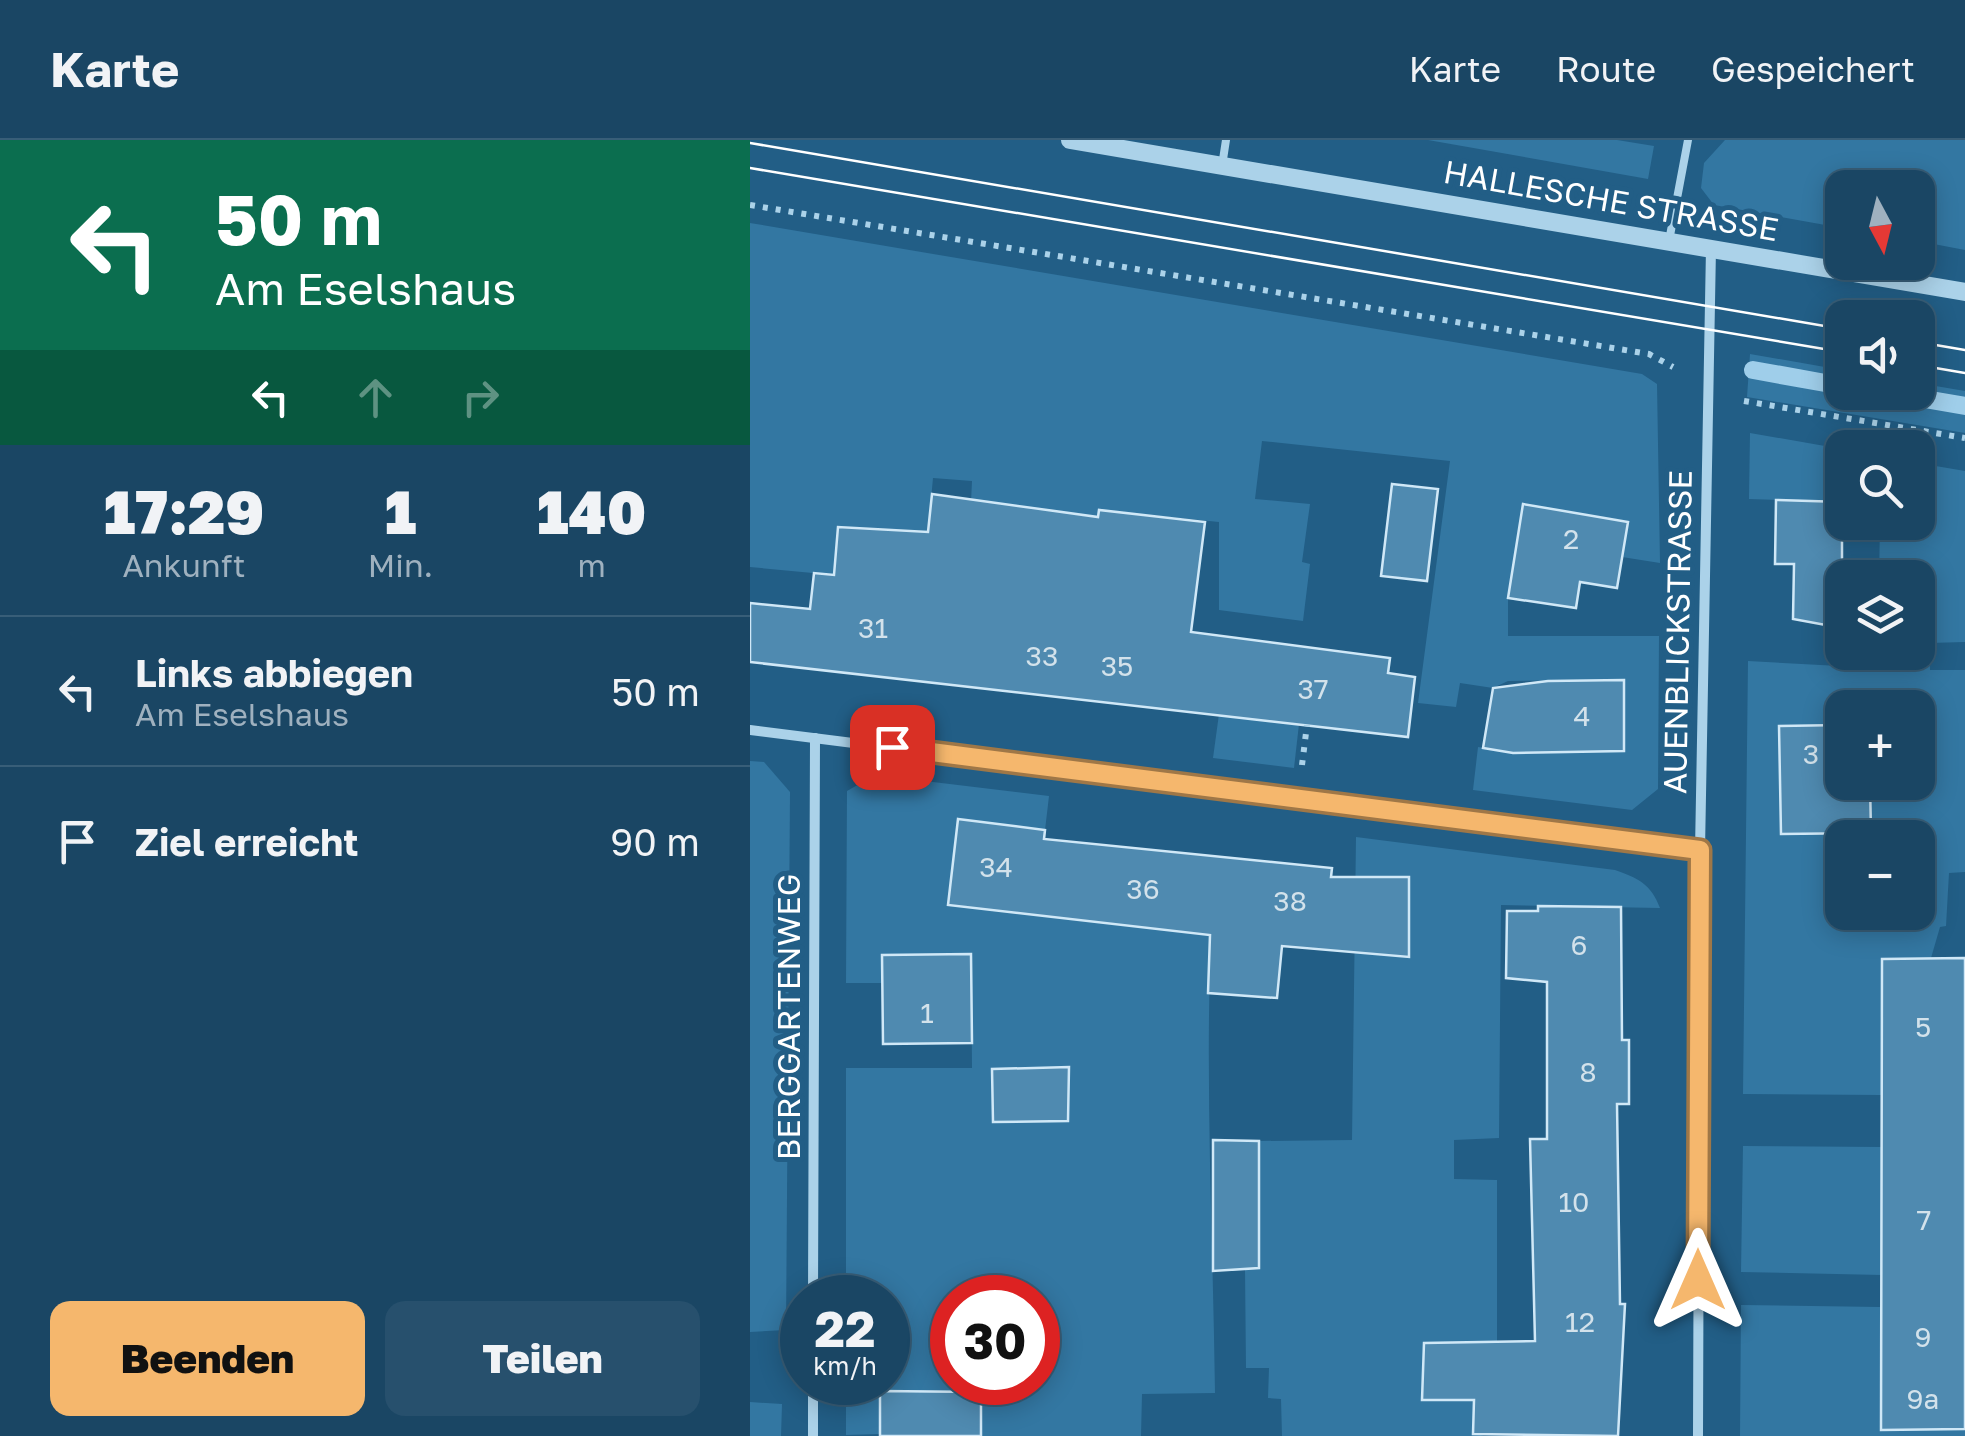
<!DOCTYPE html>
<html lang="de">
<meta charset="utf-8">
<style>
body{margin:0;font-family:"Golos Text",sans-serif;background:#27506d;color:#f1f3f6;height:100vh;display:flex;flex-direction:column;font-size:38px;white-space:nowrap}
*{box-sizing:border-box;margin:0}
p{font-size:32px;color:#9fb1bf}
.icon{flex:none;width:55px;height:55px;fill:none;stroke:currentColor;stroke-width:2;stroke-linecap:round;stroke-linejoin:round}
.map{position:relative;flex:1;overflow:hidden}
.side{display:flex;flex-direction:column;background:#1a4664;width:750px}
.side>*{flex:none}
.banner{background:#0b6e4f;color:#fff;overflow:hidden}
.needle{width:65px;rotate:173deg}
.controls{position:absolute;left:1075px;top:30px;display:grid;gap:20px}
.controls a{display:grid;place-items:center;width:110px;height:110px;border-radius:20px;background:#1a4664;box-shadow:0 5px 25px #0003,0 0 0 2px #385e78;font-size:50px}
.speed{position:absolute;left:30px;top:1135px;display:flex;gap:20px;font-size:50px;font-weight:700;text-align:center}
.speed>*{display:grid;place-content:center;width:130px;height:130px;border-radius:50%;background:#1a4664;box-shadow:0 5px 25px #0003,0 0 0 2px #385e78;line-height:1}
.speed small{font-size:25px;font-weight:400}
.speed .limit{border:15px solid #d22;background:#fff;color:#111}
.pin{position:absolute;display:grid;place-items:center;width:85px;height:85px;color:#fff;margin:-42px;border-radius:20px;box-shadow:0 5px 15px #0006}
.me{position:absolute;width:110px;margin:-55px;rotate:0deg;stroke-linejoin:round;filter:drop-shadow(0 0 8px #0008)}
.turn{display:flex;align-items:center;gap:35px;height:210px;padding:0 50px;font-size:45px}
.turn .icon{width:130px;height:130px;stroke-width:2.5}
.turn b{display:block;font-size:70px;line-height:85px}
.lanes{display:flex;align-items:center;height:95px;padding:0 50px;background:#0003;justify-content:center;gap:50px;direction:ltr}
.lanes .off{opacity:.35}
.eta{display:flex;justify-content:space-evenly;align-items:center;height:170px;text-align:center}
.eta b{font-size:60px;font-weight:800;line-height:70px}
.primary-button{display:flex;gap:20px;margin-top:auto;padding:20px 50px}
.primary-button a{flex:1;height:115px;border-radius:20px;background:#f5b76d;color:#111;font-size:40px;font-weight:800;line-height:115px;text-align:center}
.primary-button a+a{background:#27506d;color:#f1f3f6}
ul{padding:0;list-style:none}
li{display:flex;align-items:center;gap:30px;height:150px;padding:0 50px;border-top:2px solid #385e78}
li div{flex:1}
li b{display:block;font-size:38px}
li em{font-style:normal}
header{display:flex;align-items:center;gap:60px;box-sizing:border-box;height:140px;padding:0 50px;background:#1a4664;border-bottom:2px solid #385e78}
header strong{font-size:48px}
nav{display:flex;gap:55px;margin-inline-start:auto;font-size:35px}
main{display:flex;flex:1;min-height:0}
.map>svg:first-child{display:block}
.green{fill:#3377a2;fill-rule:evenodd}
.lines{fill:none;stroke-linecap:round;stroke-linejoin:round}
.stream{stroke:#9fceea;stroke-width:18}
.building{fill:#4f8ab0;stroke:#d0e8f7;stroke-width:2.5}
.path{stroke:#abd2e9;stroke-width:6;stroke-dasharray:5 8;stroke-linecap:butt}
.service{stroke:#abd2e9;stroke-width:8}
.minor{stroke:#abd2e9;stroke-width:10}
.tertiary{stroke:#abd2e9;stroke-width:18}
.tram{stroke:#fff;stroke-width:2.5}
.route-casing{stroke:#9f7747;stroke-width:25}
.route{stroke:#f5b76d;stroke-width:18}
.labels{text-anchor:middle;stroke-width:10;stroke-linejoin:round;paint-order:stroke}
.number-label{font-size:28px;fill:#d3e2eb}
.street-label{font-size:32px;fill:#fff;stroke:#225e86}
</style>
<header>
<strong>Karte</strong>
<nav><a>Karte</a><a>Route</a><a>Gespeichert</a></nav>
</header>
<main>
<section class="side">
<div class="banner">
<div class="turn"><svg class="icon" aria-label="left" viewBox="0 0 24 24"><path d="M17 20v-9H6M10 6l-5 5 5 5"/></svg><div><b>50 m</b>Am Eselshaus</div></div>
<div class="lanes"><svg class="icon" aria-label="left" viewBox="0 0 24 24"><path d="M17 20v-9H6M10 6l-5 5 5 5"/></svg><svg class="icon off" aria-label="ahead" viewBox="0 0 24 24"><path d="M12 20V5M6 11l6-6 6 6"/></svg><svg class="icon off" aria-label="right" viewBox="0 0 24 24"><path d="M7 20v-9h11M14 6l5 5-5 5"/></svg></div>
</div>
<div class="eta">
<div><b>17:29</b><p>Ankunft</p></div>
<div><b>1</b><p>Min.</p></div>
<div><b>140</b><p>m</p></div>
</div>
<ul>
<li><svg class="icon" aria-label="left" viewBox="0 0 24 24"><path d="M17 20v-9H6M10 6l-5 5 5 5"/></svg><div><b>Links abbiegen</b><p>Am Eselshaus</p></div><em>50 m</em></li>
<li><svg class="icon" aria-label="arrive" viewBox="0 0 24 24"><path d="M6 21V4h12l-3 4 3 4H6"/></svg><div><b>Ziel erreicht</b></div><em>90 m</em></li>
</ul>
<div class="primary-button"><a>Beenden</a><a>Teilen</a></div>
</section>
<div class="map">
<svg width="1215" height="1296" viewBox="0 0 1215 1296">
<rect width="100%" height="100%" fill="#225e86"/>
<g class="green">
<polygon points="678,0 867,0 904,6 898,39"/>
<polygon points="975,0 1215,0 1215,110 1168,101 1168,48 1092,48 1092,88 964,65 951,48 954,23"/>
<polygon points="0,83 892,234 907,244 910,423 872,417 877,381 773,364 758,458 758,496 909,496 908,649 882,670 723,650 728,607 735,608 873,540 758,541 743,548 710,543 706,567 668,563 700,321 512,301 505,359 560,364 552,422 560,424 553,481 469,470 469,382 350,370 346,396 264,365 221,362 222,341 183,338 178,392 89,387 84,435 0,427"/>
<polygon points="1000,214 1092,230 1092,252 1168,252 1168,243 1215,251 1215,293 997,257"/>
<polygon points="1000,293 1092,309 1092,362 999,359"/>
<path d="M 1168,323 L 1215,331 L 1215,502 L 1179,503 L 1180,530 L 1215,530 L 1215,732 L 1199,733 L 1196,786 L 1190,787 L 1181,818 L 1132,820 L 1131,955 L 993,954 L 998,521 L 1127,528 L 1128,513 L 1168,512 L 1168,438 L 1129,437 L 1130,383 L 1168,382 ZM 1092,568 L 1168,568 L 1168,642 L 1092,642 ZM 1092,698 L 1168,698 L 1168,772 L 1092,772 Z"/>
<polygon points="469,574 549,584 544,628 463,618"/>
<polygon points="0,621 14,622 40,652 36,1190 0,1192"/>
<path d="M 125,635 L 299,656 L 295,690 L 208,679 L 198,765 L 461,792 C 455,946 463,1099 465,1253 L 392,1254 L 391,1296 L 231,1296 L 231,1252 L 131,1251 L 130,1294 L 96,1295 L 96,1243 L 138,1242 L 138,1158 L 96,1157 L 96,928 L 222,928 L 221,814 L 133,815 L 132,843 L 96,843 L 97,651 ZM 318,927 L 318,981 L 243,982 L 243,929 ZM 202,1158 L 288,1158 L 288,1242 L 202,1242 Z"/>
<path d="M 606,697 L 865,730 C 888,738 901,744 910,768 L 751,765 L 749,998 L 704,1000 L 704,1039 L 747,1040 L 747,1202 L 674,1204 L 672,1260 L 724,1260 L 723,1293 L 734,1296 L 532,1296 L 531,1259 L 518,1258 L 519,1228 L 496,1228 L 495,1129 L 509,1128 L 509,1001 L 602,1000 Z"/>
<polygon points="993,1006 1133,1007 1132,1135 991,1132"/>
<polygon points="991,1165 1130,1167 1131,1289 1215,1289 1215,1296 990,1296"/>
<polygon points="0,1262 32,1264 31,1296 0,1296"/>
</g>
<g class="lines">
<g class="stream">
<polyline points="1003,230 1092,246"/>
<polyline points="1134,252 1215,266"/>
</g>
</g>
<g class="building">
<polygon points="642,344 688,349 677,441 631,436"/>
<polygon points="182,354 348,377 349,370 455,382 441,492 640,518 638,533 665,537 658,597 0,522 0,463 60,469 64,433 84,435 88,387 178,392"/>
<polygon points="1026,360 1092,362 1092,488 1043,479 1044,424 1025,424"/>
<polygon points="773,364 878,382 867,448 830,442 826,468 758,458"/>
<polygon points="874,540 874,611 763,613 733,608 743,548 798,541"/>
<polygon points="1092,585 1092,642 1120,642 1121,693 1031,694 1029,586"/>
<polygon points="208,679 295,690 294,699 582,728 581,737 659,737 659,817 532,806 527,858 458,853 460,795 198,765"/>
<polygon points="788,766 871,767 872,900 879,900 879,964 867,964 870,1164 875,1164 868,1296 723,1294 724,1260 672,1260 674,1203 785,1201 780,999 797,999 797,842 756,838 757,771 788,771"/>
<polygon points="221,814 222,903 133,904 132,815"/>
<polygon points="1215,818 1215,1289 1131,1290 1132,819"/>
<polygon points="319,927 318,981 243,982 242,929"/>
<polygon points="463,1000 509,1001 509,1128 463,1131"/>
<polygon points="130,1251 231,1252 231,1296 130,1296"/>
</g>
<g class="lines">
<g class="path">
<polyline points="0,65 899,214 923,227"/>
<polyline points="994,261 1215,298"/>
<polyline points="552,625 557,585"/>
</g>
<g class="service">
<polyline points="472,26 476,0"/>
<polyline points="919,101 938,0"/>
</g>
<g class="minor">
<polyline points="0,590 950,710"/>
<polyline points="63,1158 65,598"/>
<polyline points="63,1296 63,1242"/>
<polyline points="948,1296 950,710 961,108"/>
</g>
<polyline class="tertiary" points="320,0 1215,152"/>
<g class="tram">
<polyline points="0,3 1092,189"/>
<polyline points="0,28 1092,212"/>
<polyline points="1168,202 1215,210"/>
<polyline points="1168,225 1215,233"/>
</g>
</g>
<g class="lines">
<defs>
<polyline id="route" points="142,607 950,710 948,1140"/>
</defs>
<use href="#route" class="route-casing"/>
<use href="#route" class="route"/>
</g>
<g class="labels">
<g class="number-label">
<text x="821" y="409">2</text>
<text x="123" y="498">31</text>
<text x="292" y="526">33</text>
<text x="367" y="536">35</text>
<text x="563" y="559">37</text>
<text x="832" y="586">4</text>
<text x="1061" y="624">3</text>
<text x="246" y="737">34</text>
<text x="393" y="759">36</text>
<text x="540" y="771">38</text>
<text x="829" y="815">6</text>
<text x="177" y="883">1</text>
<text x="1173" y="897">5</text>
<text x="838" y="942">8</text>
<text x="824" y="1072">10</text>
<text x="1174" y="1090">7</text>
<text x="830" y="1192">12</text>
<text x="1173" y="1207">9</text>
<text x="1173" y="1269">9a</text>
</g>
<g class="street-label">
<text transform="translate(861 61) rotate(10)" y="11">HALLESCHE STRASSE</text>
<text transform="translate(928 492) rotate(-89)" y="11">AUENBLICKSTRASSE</text>
<text transform="translate(39 877) rotate(-90)" y="11">BERGGARTENWEG</text>
</g>
</g>
</svg>
<div class="controls">
<a><svg class="needle" viewBox="-14 -14 28 28"><path d="M0-13l5 13h-10z" fill="#e53935"/><path d="M0 13l5-13h-10z" fill="#9fb1bf"/></svg></a>
<a><svg class="icon" aria-label="sound" viewBox="0 0 24 24"><path d="M4 9h4l5-4v14l-5-4H4zM17 9q2 3 0 6"/></svg></a>
<a><svg class="icon" aria-label="search" viewBox="0 0 24 24"><circle cx="10" cy="10" r="6"/><path d="M15 15l6 6"/></svg></a>
<a><svg class="icon" aria-label="layers" viewBox="0 0 24 24"><path d="M12 4l9 5-9 5-9-5zM3 14l9 5 9-5"/></svg></a>
<a>+</a>
<a>−</a>
</div>
<div class="speed"><div>22<small>km/h</small></div><div class="limit">30</div></div>
<div class="pin" style="left:142px;top:607px;background:#d93025"><svg class="icon" aria-label="arrive" viewBox="0 0 24 24"><path d="M6 21V4h12l-3 4 3 4H6"/></svg></div>
<svg class="me" style="left:948px;top:1140px" viewBox="-20 -20 40 40"><path d="M0-17L14 15 0 8-14 15z" fill="#f5b76d" stroke="#fff" stroke-width="4"/></svg>
</div>
</main>
